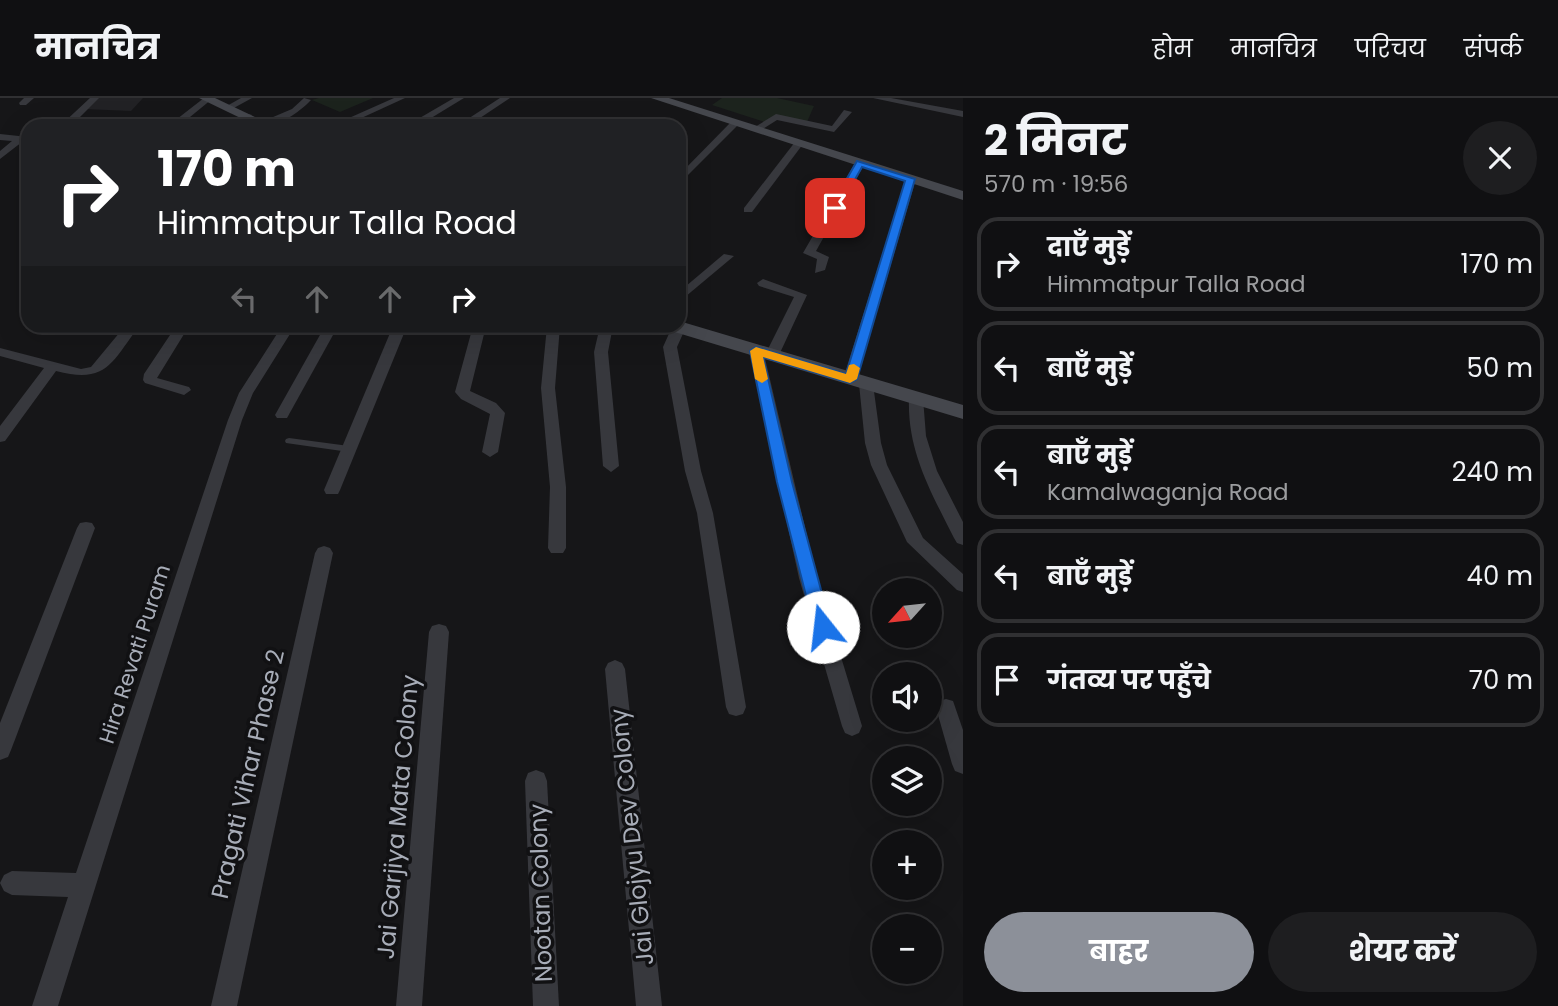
<!DOCTYPE html>
<html lang="hi">
<meta charset="utf-8">
<style>
body{margin:0;font-family:Poppins,"Noto Sans Devanagari",sans-serif;background:#1e1e20;color:#f1f3f6;height:100vh;display:flex;flex-direction:column;font-size:26px;white-space:nowrap}
*{box-sizing:border-box;margin:0}
p{font-size:23px;color:#9c9d9f}
.icon{flex:none;width:38px;height:38px;fill:none;stroke:currentColor;stroke-width:2;stroke-linecap:round;stroke-linejoin:round}
.map{position:relative;flex:1;overflow:hidden}
.sheet{display:flex;flex-direction:column;background:#101012;width:595px}
.sheet>*{flex:none}
.top-card{position:absolute;left:21px;top:21px;width:665px;height:214px;border-radius:21px;box-shadow:0 7px 28px #0002,0 0 0 2px #303032;background:#202124;color:#fff;overflow:hidden}
.needle{width:46px;rotate:243deg}
.fabs{position:absolute;left:872px;top:480px;display:grid;gap:14px}
.fabs a{display:grid;place-items:center;width:70px;height:70px;border-radius:50%;background:#101012;box-shadow:0 7px 28px #0002,0 0 0 2px #303032;font-size:35px}
.pin{position:absolute;display:grid;place-items:center;width:60px;height:60px;color:#fff;margin:-30px;border-radius:14px;box-shadow:0 4px 10px #0006}
.me{position:absolute;width:77px;margin:-38px;rotate:344deg;stroke-linejoin:round;filter:drop-shadow(0 0 5px #0008)}
.turn{display:flex;align-items:center;gap:24px;height:147px;padding:0 21px;font-size:32px}
.turn .icon{width:91px;height:91px;stroke-width:2.5}
.turn b{display:block;font-size:49px;line-height:60px}
.lanes{display:flex;align-items:center;height:66px;padding:0 21px;background:#0003;justify-content:center;gap:35px;direction:ltr}
.lanes .off{opacity:.35}
.round{display:grid;place-items:center;flex:none;width:74px;height:74px;border-radius:37px;background:#1e1e20}
.summary{display:flex;align-items:center;justify-content:space-between;height:119px;padding:0 21px}
h1{font-size:42px;font-weight:700;line-height:52px}
.cta{display:flex;gap:14px;margin-top:auto;padding:14px 21px}
.cta a{flex:1;height:80px;border-radius:42px;background:#8c9099;color:#fff;font-size:28px;font-weight:700;line-height:80px;text-align:center}
.cta a+a{background:#1e1e20;color:#f1f3f6}
ul{padding:0;list-style:none}
li{display:flex;align-items:center;gap:21px;height:94px;margin:0 14px 10px;padding:0 7px;border:4px solid #303032;border-radius:21px}
li div{flex:1}
li b{display:block;font-size:26px}
li em{font-style:normal}
header{display:flex;align-items:center;gap:42px;box-sizing:border-box;height:98px;padding:0 35px;background:#101012;border-bottom:2px solid #303032}
header strong{font-size:33px}
nav{display:flex;gap:38px;margin-inline-start:auto;font-size:24px}
main{display:flex;flex:1;min-height:0}
.map>svg:first-child{display:block}
.built{fill:#222225}
.green{fill:#1c231d}
.lines{fill:none;stroke-linecap:round;stroke-linejoin:round}
.lane{fill:#37383d;fill-rule:evenodd}
.street{fill:#37383d;fill-rule:evenodd}
.secondary{fill:#45474d;fill-rule:evenodd}
.route{fill:#1a73e8;stroke:#114b97;stroke-width:2}
.slow{fill:#f59e0b}
.labels{text-anchor:middle;stroke-width:7;stroke-linejoin:round;paint-order:stroke}
.street-label{font-size:21px;fill:#a8adb8;stroke:#111113}
.near-street-label{font-size:24px;fill:#a8adb8;stroke:#111113}
</style>
<header>
<strong>मानचित्र</strong>
<nav><a>होम</a><a>मानचित्र</a><a>परिचय</a><a>संपर्क</a></nav>
</header>
<main>
<div class="map">
<svg width="963" height="908" viewBox="0 0 963 908">
<rect width="100%" height="100%" fill="#161618"/>
<polygon class="built" points="97,0 143,0 131,13 84,11"/>
<g class="green">
<polygon points="319,0 373,0 340,14 312,2"/>
<polygon points="722,0 777,0 814,8 807,24 775,17 765,24 712,7"/>
</g>
<g class="lines">
<polygon class="lane" points="289,340 349,348 353,351 349,354 286,345 285,343 286,341"/>
<g class="street">
<polygon points="24,0 34,0 26,7 20,7 19,5"/>
<polygon points="90,0 99,0 79,20 95,21 96,28 86,28 87,26 60,28"/>
<polygon points="204,0 212,1 179,28 168,28"/>
<polygon points="241,0 252,0 232,11 225,9"/>
<path d="M 304,0 L 311,2 C 301,13 274,33 259,25 L 292,11 Z"/>
<polygon points="394,0 405,0 344,28 331,28"/>
<polygon points="454,0 464,0 418,28 406,28"/>
<polygon points="500,0 510,0 468,28 457,28"/>
<polygon points="873,0 891,0 963,13 963,19"/>
<polygon points="844,12 852,14 834,34 777,22 758,34 750,32 776,16 832,28"/>
<polygon points="244,15 252,17 241,28 231,28"/>
<polygon points="732,23 740,25 679,86 679,77"/>
<polygon points="0,36 28,39 28,45 22,44 0,61 0,53 12,43 0,42"/>
<polygon points="795,44 803,46 752,114 744,114 744,110"/>
<polygon points="860,62 865,65 816,153 829,159 825,172 815,175 817,161 803,155 855,65"/>
<polygon points="911,78 916,81 857,281 850,285 845,284 843,281 906,81"/>
<polygon points="724,156 734,158 679,204 679,194"/>
<polygon points="763,181 807,197 779,257 772,261 765,257 794,199 759,188 757,185"/>
<polygon points="679,225 686,229 677,249 701,373 713,415 746,609 743,616 736,618 729,616 726,609 697,415 685,373 663,249 672,229"/>
<path d="M 125,228 L 139,228 C 111,266 106,286 56,273 L 5,343 L 0,344 L 0,328 L 44,270 L 0,258 L 0,250 L 81,271 L 91,269 Z"/>
<polygon points="176,228 189,228 157,280 189,289 191,292 184,297 145,285 143,282 144,276"/>
<polygon points="282,228 295,228 253,295 242,322 58,908 32,908 68,799 12,797 4,793 0,785 4,777 12,773 76,775 228,322 239,295"/>
<polygon points="325,228 338,228 287,320 277,320 275,317"/>
<polygon points="393,228 407,228 340,392 338,396 326,396 324,392"/>
<polygon points="473,228 486,228 470,293 496,305 505,315 498,354 490,359 482,354 490,316 461,301 455,294"/>
<polygon points="547,228 560,228 555,290 566,389 566,450 563,455 551,455 548,450 550,389 541,290"/>
<polygon points="600,228 613,228 608,254 619,368 611,374 603,368 594,254"/>
<polygon points="756,248 763,252 817,480 862,628 859,635 852,638 845,635 842,628 799,480 749,252"/>
<polygon points="866,281 873,286 881,345 887,367 923,440 963,476 963,494 957,492 907,444 871,367 865,345 859,286"/>
<path d="M 916,295 L 923,300 L 926,338 L 937,373 L 963,424 L 963,447 L 957,445 L 954,440 C 931,394 907,353 909,300 Z"/>
<polygon points="86,424 92,425 95,430 11,652 8,659 0,662 0,625 77,430 80,425"/>
<polygon points="324,448 330,450 333,455 237,908 211,908 315,455 318,450"/>
<polygon points="439,526 446,528 449,534 422,908 396,908 429,534 432,528"/>
<polygon points="615,562 622,565 625,571 662,908 636,908 605,571 608,565"/>
<polygon points="946,601 953,603 963,632 963,676 955,673 952,666 936,610 939,603"/>
<polygon points="536,672 544,675 547,683 559,908 533,908 525,683 528,675"/>
</g>
<g class="secondary">
<polygon points="199,0 215,0 274,28 257,28"/>
<polygon points="651,0 669,0 963,93 963,102"/>
<polygon points="679,223 963,307 963,321 668,232 666,228 679,228"/>
</g>
</g>
<polygon class="route" points="857,63 915,81 857,281 850,285 763,259 792,384 831,529 829,535 823,537 817,535 814,529 777,384 750,253 756,249 846,276 905,83 862,69 838,112 831,112 830,110"/>
<polygon class="slow" points="756,249 846,276 849,267 854,266 860,270 857,281 850,285 763,259 768,281 762,285 755,281 750,253"/>
<g class="labels">
<g class="street-label">
<text transform="translate(135 556) rotate(-72)" y="7">Hira Revati Puram</text>
</g>
<g class="near-street-label">
<text transform="translate(248 676) rotate(-77)" y="8">Pragati Vihar Phase 2</text>
<text transform="translate(398 719) rotate(-85)" y="8">Jai Garjiya Mata Colony</text>
<text transform="translate(632 739) rotate(-96)" y="8">Jai Glojyu Dev Colony</text>
<text transform="translate(541 795) rotate(-92)" y="8">Nootan Colony</text>
</g>
</g>
</svg>
<div class="fabs">
<a><svg class="needle" viewBox="-14 -14 28 28"><path d="M0-13l5 13h-10z" fill="#e53935"/><path d="M0 13l5-13h-10z" fill="#9c9d9f"/></svg></a>
<a><svg class="icon" aria-label="sound" viewBox="0 0 24 24"><path d="M4 9h4l5-4v14l-5-4H4zM17 9q2 3 0 6"/></svg></a>
<a><svg class="icon" aria-label="layers" viewBox="0 0 24 24"><path d="M12 4l9 5-9 5-9-5zM3 14l9 5 9-5"/></svg></a>
<a>+</a>
<a>−</a>
</div>
<div class="pin" style="left:835px;top:110px;background:#d93025"><svg class="icon" aria-label="arrive" viewBox="0 0 24 24"><path d="M6 21V4h12l-3 4 3 4H6"/></svg></div>
<svg class="me" style="left:823px;top:529px" viewBox="-20 -20 40 40"><circle r="19" fill="#fff"/><path d="M0-13L10 11 0 6-10 11z" fill="#1a73e8"/></svg>
<div class="top-card">
<div class="turn"><svg class="icon" aria-label="right" viewBox="0 0 24 24"><path d="M7 20v-9h11M14 6l5 5-5 5"/></svg><div><b>170 m</b>Himmatpur Talla Road</div></div>
<div class="lanes"><svg class="icon off" aria-label="left" viewBox="0 0 24 24"><path d="M17 20v-9H6M10 6l-5 5 5 5"/></svg><svg class="icon off" aria-label="ahead" viewBox="0 0 24 24"><path d="M12 20V5M6 11l6-6 6 6"/></svg><svg class="icon off" aria-label="ahead" viewBox="0 0 24 24"><path d="M12 20V5M6 11l6-6 6 6"/></svg><svg class="icon" aria-label="right" viewBox="0 0 24 24"><path d="M7 20v-9h11M14 6l5 5-5 5"/></svg></div>
</div>
</div>
<section class="sheet">
<div class="summary"><div><h1>2 मिनट</h1><p>570 m · 19:56</p></div><a class="round"><svg class="icon" aria-label="close" viewBox="0 0 24 24"><path d="M6 6l12 12M18 6L6 18"/></svg></a></div>
<ul>
<li><svg class="icon" aria-label="right" viewBox="0 0 24 24"><path d="M7 20v-9h11M14 6l5 5-5 5"/></svg><div><b>दाएँ मुड़ें</b><p>Himmatpur Talla Road</p></div><em>170 m</em></li>
<li><svg class="icon" aria-label="left" viewBox="0 0 24 24"><path d="M17 20v-9H6M10 6l-5 5 5 5"/></svg><div><b>बाएँ मुड़ें</b></div><em>50 m</em></li>
<li><svg class="icon" aria-label="left" viewBox="0 0 24 24"><path d="M17 20v-9H6M10 6l-5 5 5 5"/></svg><div><b>बाएँ मुड़ें</b><p>Kamalwaganja Road</p></div><em>240 m</em></li>
<li><svg class="icon" aria-label="left" viewBox="0 0 24 24"><path d="M17 20v-9H6M10 6l-5 5 5 5"/></svg><div><b>बाएँ मुड़ें</b></div><em>40 m</em></li>
<li><svg class="icon" aria-label="arrive" viewBox="0 0 24 24"><path d="M6 21V4h12l-3 4 3 4H6"/></svg><div><b>गंतव्य पर पहुँचे</b></div><em>70 m</em></li>
</ul>
<div class="cta"><a>बाहर</a><a>शेयर करें</a></div>
</section>
</main>
